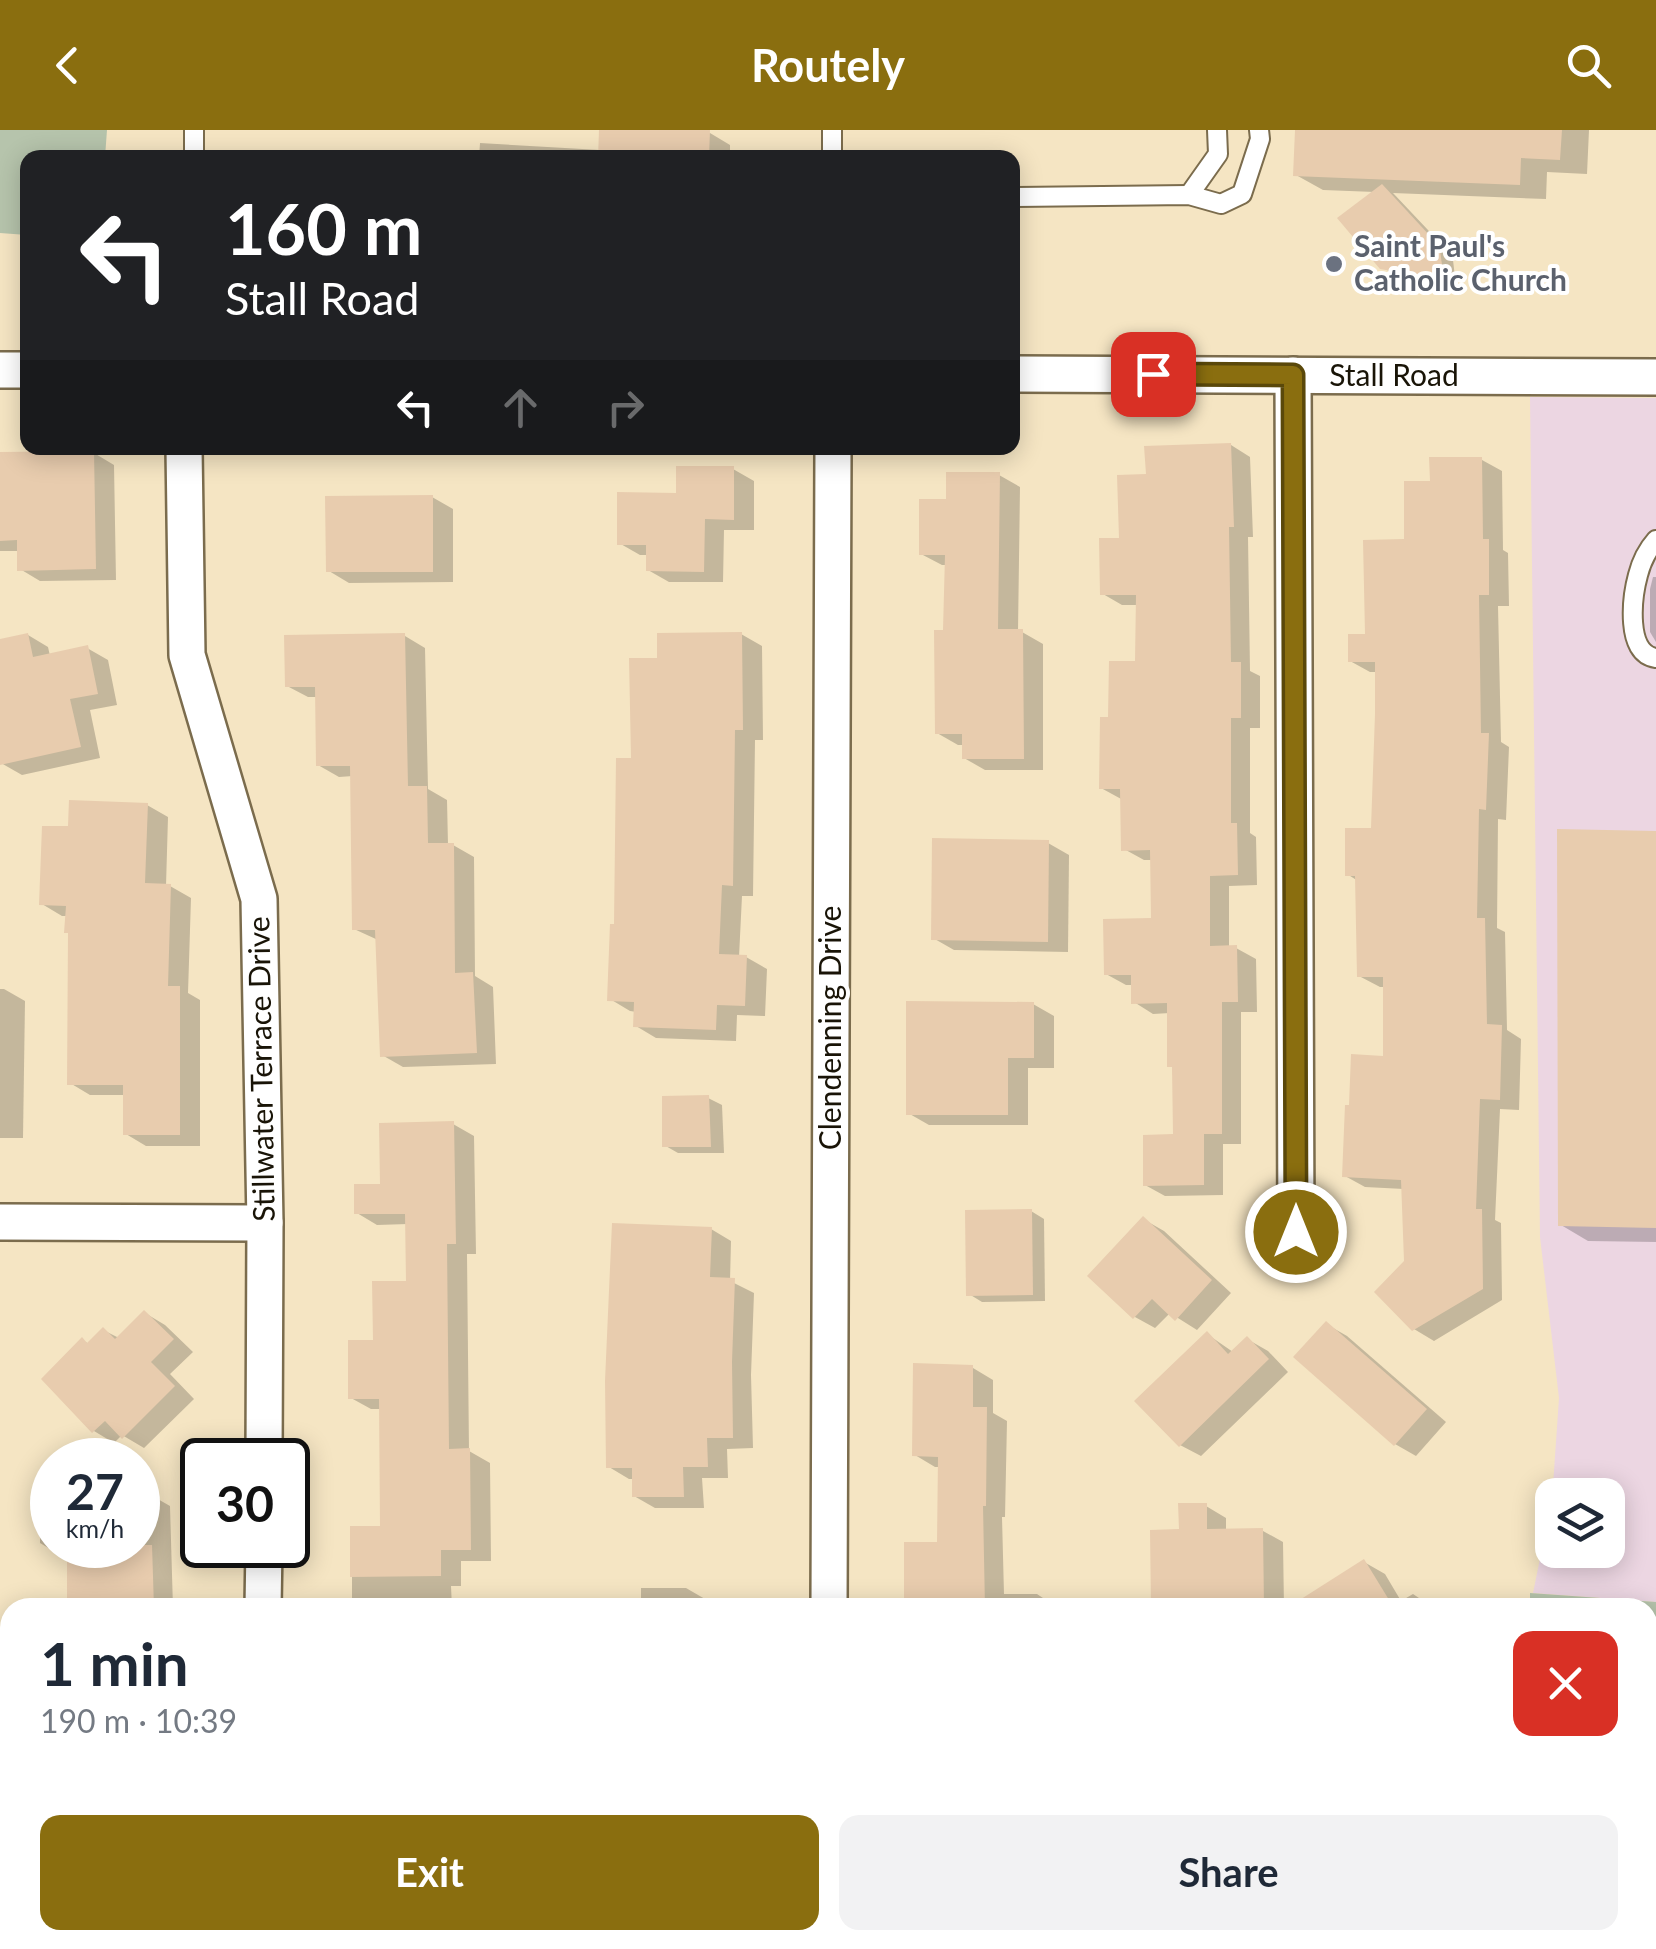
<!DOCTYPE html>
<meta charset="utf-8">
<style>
body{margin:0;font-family:Lato,sans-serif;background:#f2f2f3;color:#1f2937;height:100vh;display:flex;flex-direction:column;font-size:38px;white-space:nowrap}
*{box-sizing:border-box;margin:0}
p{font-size:32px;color:#747a83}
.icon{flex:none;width:55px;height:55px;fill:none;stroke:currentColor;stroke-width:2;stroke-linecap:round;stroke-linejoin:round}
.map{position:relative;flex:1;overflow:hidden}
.side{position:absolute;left:0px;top:1468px;width:1658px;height:352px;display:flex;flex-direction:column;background:#fff;border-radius:30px 30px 0 0;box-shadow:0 5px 25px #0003}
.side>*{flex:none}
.hud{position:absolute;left:20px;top:20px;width:1000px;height:305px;border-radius:20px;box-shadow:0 5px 25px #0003;background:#202124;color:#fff;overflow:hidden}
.controls{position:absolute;left:1535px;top:1348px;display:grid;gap:20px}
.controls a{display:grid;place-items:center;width:90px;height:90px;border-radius:20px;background:#fff;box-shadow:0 5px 25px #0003;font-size:50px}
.speed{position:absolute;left:30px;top:1308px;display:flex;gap:20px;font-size:50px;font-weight:700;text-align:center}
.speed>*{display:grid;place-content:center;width:130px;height:130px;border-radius:50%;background:#fff;box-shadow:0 5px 25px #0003;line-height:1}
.speed small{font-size:25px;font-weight:400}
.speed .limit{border:5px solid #111;border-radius:15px;background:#fff;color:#111}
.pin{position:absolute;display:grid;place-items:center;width:85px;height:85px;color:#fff;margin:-42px;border-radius:20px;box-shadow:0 5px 15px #0006}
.me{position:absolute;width:110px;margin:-55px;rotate:0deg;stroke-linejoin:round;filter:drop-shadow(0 0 8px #0008)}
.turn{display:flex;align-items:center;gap:35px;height:210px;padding:0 40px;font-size:45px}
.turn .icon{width:130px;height:130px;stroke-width:2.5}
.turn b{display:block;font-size:70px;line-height:85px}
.lanes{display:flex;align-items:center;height:95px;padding:0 40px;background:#0003;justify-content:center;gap:50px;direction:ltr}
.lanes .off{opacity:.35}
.round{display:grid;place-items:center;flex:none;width:105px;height:105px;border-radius:20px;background:#f2f2f3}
.head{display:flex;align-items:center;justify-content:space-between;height:170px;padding:0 40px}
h1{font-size:60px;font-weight:700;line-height:75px}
.action{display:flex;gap:20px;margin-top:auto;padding:20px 40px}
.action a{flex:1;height:115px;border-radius:20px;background:#8a6e0f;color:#fff;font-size:40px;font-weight:700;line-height:115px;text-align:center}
.action a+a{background:#f2f2f3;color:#1f2937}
header{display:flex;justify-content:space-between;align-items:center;height:130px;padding:0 40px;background:#8a6e0f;color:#fff;font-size:45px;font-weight:700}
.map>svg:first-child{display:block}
.commercial{fill:#ecd6e2;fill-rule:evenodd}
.green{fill:#b6c4ac}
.shadow{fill:#0003}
.building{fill:#e8ccae}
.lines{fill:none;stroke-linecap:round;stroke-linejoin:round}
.service-casing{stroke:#7b6c4d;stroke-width:22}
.minor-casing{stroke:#7b6c4d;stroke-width:40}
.service{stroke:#fff;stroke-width:18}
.minor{stroke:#fff;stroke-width:35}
.route-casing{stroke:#5a480a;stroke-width:25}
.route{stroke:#8a6e0f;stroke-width:18}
.worship-dot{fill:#6b7280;stroke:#fff;stroke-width:4}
.labels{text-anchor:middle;stroke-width:8;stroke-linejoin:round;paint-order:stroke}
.worship-label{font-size:30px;font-weight:bold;fill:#5b616d;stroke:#fff;text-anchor:start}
.street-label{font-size:30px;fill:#191407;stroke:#fff}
</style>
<header><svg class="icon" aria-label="back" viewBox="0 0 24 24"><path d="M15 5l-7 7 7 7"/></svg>Routely<svg class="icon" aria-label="search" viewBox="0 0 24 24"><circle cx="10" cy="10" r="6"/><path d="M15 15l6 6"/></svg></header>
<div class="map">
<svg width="1656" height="1819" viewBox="0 0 1656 1819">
<rect width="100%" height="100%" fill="#f5e5c3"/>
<path class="commercial" d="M 1530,267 L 1656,268 L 1656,1472 L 1533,1463 L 1552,1370 L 1559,1268 L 1540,1107 ZM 1552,1365 L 1608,1365 L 1608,1420 L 1552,1420 Z"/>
<g class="green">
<polygon points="0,0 107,0 105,27 28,28 27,105 0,103"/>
<polygon points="1530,1463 1656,1472 1656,1819 1520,1819 1520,1810 1648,1810 1648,1478 1530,1477"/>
</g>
<g class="shadow">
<polygon points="1298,0 1589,0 1587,44 1547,42 1546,69 1393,63 1445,118 1453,130 1456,156 1396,145 1382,137 1375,62 1323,60 1296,45"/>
<polygon points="710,3 730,15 730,28 479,28 480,13 600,20"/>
<polygon points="1231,315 1250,327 1253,407 1248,407 1250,541 1260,546 1260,598 1250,598 1250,703 1256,707 1257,755 1229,756 1229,818 1236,818 1256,829 1257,882 1241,882 1241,1014 1223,1014 1223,1065 1165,1066 1145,1055 1176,1007 1170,883 1153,884 1134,872 1133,855 1126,855 1106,844 1154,791 1153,730 1144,730 1124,719 1123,670 1101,658 1110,589 1137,534 1138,475 1122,475 1103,464 1148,346"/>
<polygon points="94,323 114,335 116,450 40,451 20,439 20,421 0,421 0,324"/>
<polygon points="1482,330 1502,341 1503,420 1508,423 1509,476 1498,476 1501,612 1509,617 1506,690 1498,689 1497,798 1505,802 1507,900 1521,909 1519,980 1500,979 1495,1090 1501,1093 1502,1170 1434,1211 1414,1199 1406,1132 1404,1059 1365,1057 1345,1046 1385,928 1385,857 1380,857 1359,846 1358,751 1347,744 1374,701 1377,542 1370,542 1350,531 1367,506 1432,354"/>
<polygon points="733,339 754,351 754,400 724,400 723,452 669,452 648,440 648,425 640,425 619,413 678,365"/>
<polygon points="999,345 1020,357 1018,502 1022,502 1043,514 1043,640 985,640 964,628 964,615 958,615 937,603 948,435 942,435 921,424 948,372"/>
<polygon points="432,367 453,379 453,452 349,453 329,441"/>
<polygon points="1653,447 1656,447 1656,512 1650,502 1650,459"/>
<polygon points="741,504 762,516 763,610 755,610 753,766 742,766 739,827 746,827 767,839 765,886 737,885 736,911 656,908 636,896 637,882 630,881 610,869 634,630 660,530"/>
<polygon points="28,505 48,517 50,526 87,518 108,530 117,575 90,580 100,628 22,645 1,633 0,511"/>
<polygon points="405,506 425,518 428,659 447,670 448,715 453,715 474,727 475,846 493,857 496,934 403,937 382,925 378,810 354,799 353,646 339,647 318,635 318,567 308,567 287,556"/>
<polygon points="147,675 168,687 166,756 170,756 191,768 188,863 200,870 200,1016 146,1016 126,1004 126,965 90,965 70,953 70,803 68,786 62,786 42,774 71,699"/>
<polygon points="1656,703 1656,1112 1588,1111 1561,1095"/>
<polygon points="1048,713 1069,725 1068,822 954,820 933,808"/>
<polygon points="0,859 4,859 25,871 23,1008 0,1008"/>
<polygon points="1033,874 1054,886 1054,938 1028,938 1028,995 929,995 908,983"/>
<polygon points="708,968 722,975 724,1023 678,1023 664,1015"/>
<polygon points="453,994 474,1006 476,1124 467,1124 469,1321 490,1333 491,1431 461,1431 461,1456 451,1456 452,1478 352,1478 352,1399 382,1398 381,1279 371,1279 351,1268 376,1212 409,1153 408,1094 377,1095 357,1083 382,1056"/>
<polygon points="1031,1081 1044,1089 1045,1171 982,1172 969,1164"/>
<polygon points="1143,1089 1164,1101 1231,1163 1197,1200 1170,1183 1155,1198 1135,1187"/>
<polygon points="711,1099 731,1111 730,1151 754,1163 751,1245 753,1318 727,1319 728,1348 702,1348 704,1378 655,1378 634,1366 634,1349 629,1349 609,1337"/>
<polygon points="145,1183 165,1195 193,1222 170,1244 194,1269 144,1318 122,1305 114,1313 94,1301 82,1210 89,1214 103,1200 119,1208"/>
<polygon points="1326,1194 1347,1206 1446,1292 1416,1326 1395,1314"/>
<polygon points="1207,1204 1233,1222 1247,1209 1268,1221 1288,1242 1201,1326 1180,1315"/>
<polygon points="973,1238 993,1250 993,1283 1007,1291 1005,1387 1002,1387 1004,1464 1037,1464 1058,1478 907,1478 940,1414 941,1337 935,1337 915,1325"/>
<polygon points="138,1364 149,1364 170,1376 173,1478 70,1478 69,1425 60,1425 40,1413 40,1365 52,1365 52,1415 138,1415"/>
<polygon points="1206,1376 1226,1388 1226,1401 1263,1401 1283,1412 1284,1478 1154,1478 1181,1402"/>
<polygon points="1364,1432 1385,1444 1401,1471 1413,1464 1434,1478 1291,1478"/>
<polygon points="641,1458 686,1458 705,1469 706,1478 641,1478"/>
<polygon points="10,1681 10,1775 0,1768 0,1746 10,1710 0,1704 0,1697"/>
<polygon points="65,1810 83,1810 78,1817"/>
<rect x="617" y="1810" width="147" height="9"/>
<polygon points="902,1810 1214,1810 1214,1819 903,1819"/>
</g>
<g class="building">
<polygon points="599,0 710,0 709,28 598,28"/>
<polygon points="1295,0 1562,0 1560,30 1521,28 1520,55 1293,46"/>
<polygon points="1382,54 1432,108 1440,120 1444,150 1380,139 1337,88"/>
<polygon points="1231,313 1234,397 1229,397 1231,532 1241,532 1241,588 1231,588 1231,693 1237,693 1238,745 1210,746 1210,816 1237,815 1238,872 1222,872 1222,1004 1204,1004 1204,1055 1143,1056 1143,1005 1173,1004 1172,937 1167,937 1167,873 1131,874 1131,845 1104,845 1103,789 1151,788 1150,720 1121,721 1120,659 1099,659 1100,587 1108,587 1109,531 1135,531 1136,465 1100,465 1099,408 1119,408 1117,345 1146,344 1144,316"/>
<polygon points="94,321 96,439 17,441 17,410 0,411 0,322"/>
<polygon points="1429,327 1482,327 1483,409 1489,409 1489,465 1479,465 1481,603 1489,603 1486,680 1479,679 1477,788 1485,788 1487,894 1502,895 1500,970 1480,969 1476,1079 1482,1079 1483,1159 1412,1201 1374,1162 1404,1131 1401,1050 1342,1047 1345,975 1349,975 1351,924 1383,926 1383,847 1357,847 1355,746 1345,746 1345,698 1371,698 1375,584 1375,532 1348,532 1348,504 1365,504 1363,410 1404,409 1404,351 1430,351"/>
<polygon points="676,336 734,336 734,390 705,389 704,442 646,441 646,415 617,415 617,362 676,363"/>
<polygon points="946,342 1000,342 998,499 1023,499 1024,629 962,629 962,604 935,604 934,500 943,500 945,425 919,425 919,369 946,369"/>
<polygon points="433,365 433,442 326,442 325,366"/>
<polygon points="742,502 743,600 735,600 733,756 722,755 719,824 747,825 745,876 717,875 716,900 633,897 634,872 607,871 610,794 614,794 616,628 631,628 629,528 657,528 657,503"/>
<polygon points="28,503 33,527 88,515 98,564 70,569 81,617 0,635 0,509"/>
<polygon points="405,503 408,656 427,656 428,713 454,713 455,843 473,842 477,923 380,927 375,800 352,800 350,636 316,636 315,557 285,557 284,505"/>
<polygon points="69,670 148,673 145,753 171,754 168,856 180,856 180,1005 123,1005 123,955 67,955 68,803 64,803 66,776 39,775 42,696 68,696"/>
<polygon points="1557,699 1656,701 1656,1098 1558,1096"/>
<polygon points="932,708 1049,710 1048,812 931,810"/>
<polygon points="906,871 1034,872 1034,928 1008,928 1008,985 906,985"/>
<polygon points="709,965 711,1017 662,1017 662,966"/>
<polygon points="454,991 456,1114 447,1114 449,1319 470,1318 471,1420 441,1420 441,1446 350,1447 350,1396 380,1396 379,1269 348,1269 348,1210 373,1210 372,1151 406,1151 405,1084 354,1084 354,1054 380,1054 379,993"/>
<polygon points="1032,1079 1033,1165 966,1166 965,1080"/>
<polygon points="1143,1086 1212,1150 1175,1191 1152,1169 1133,1189 1087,1146"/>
<polygon points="612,1093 712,1097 710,1147 735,1148 732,1232 733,1308 707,1308 708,1337 683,1337 684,1367 632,1367 632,1338 606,1338 605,1251"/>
<polygon points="144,1180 174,1209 151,1232 175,1256 122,1309 105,1291 92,1303 41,1249 82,1207 87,1213 103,1197 115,1209"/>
<polygon points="1326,1191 1427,1279 1394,1316 1293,1227"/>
<polygon points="1207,1201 1228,1224 1247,1206 1269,1229 1179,1317 1134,1271"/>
<polygon points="913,1233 973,1235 973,1277 987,1277 986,1376 983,1376 985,1478 904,1478 904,1412 937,1412 938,1327 912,1326"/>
<polygon points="1178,1373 1207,1373 1207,1399 1263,1398 1264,1478 1151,1478 1150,1400 1179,1399"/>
<polygon points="67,1415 152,1415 154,1478 67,1478"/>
<polygon points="1364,1429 1394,1478 1287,1478"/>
</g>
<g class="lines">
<defs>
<g id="service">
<polyline points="832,0 832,28"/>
<polyline points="194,28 194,0"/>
<polyline points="1189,65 1218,24 1217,0"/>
<polyline points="1012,67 1189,65 1221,74 1242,64 1260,9 1259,0"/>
<path d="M 1656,410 C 1648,419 1641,433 1638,445 C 1632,467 1625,524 1656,528"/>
</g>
<g id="minor">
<polyline points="0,240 28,240"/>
<polyline points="1012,244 1656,247"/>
<polyline points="1293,245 1296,1102"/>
<polyline points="184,318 187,525 259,769 265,1093 264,1330"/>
<polyline points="0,1092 265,1093"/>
<polyline points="263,1478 264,1415"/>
<polyline points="829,1478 833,318"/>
<polyline points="186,1819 191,1810"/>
<polyline points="827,1819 827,1810"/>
</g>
</defs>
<use href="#service" class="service-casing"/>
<use href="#minor" class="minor-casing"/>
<use href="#service" class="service"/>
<use href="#minor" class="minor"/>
</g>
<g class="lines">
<defs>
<polyline id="route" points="1153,244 1293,245 1296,1102"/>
</defs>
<use href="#route" class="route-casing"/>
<use href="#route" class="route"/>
</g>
<circle class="worship-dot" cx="1334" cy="134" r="10"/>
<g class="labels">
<g class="worship-label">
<text x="1354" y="127">Saint Paul's<tspan x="1354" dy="34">Catholic Church</tspan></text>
</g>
<g class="street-label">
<text x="1394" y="256">Stall Road</text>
<text transform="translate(831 898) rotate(-90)" y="10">Clendenning Drive</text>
<text transform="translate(262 939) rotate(-91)" y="10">Stillwater Terrace Drive</text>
</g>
</g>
</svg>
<div class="controls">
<a><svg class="icon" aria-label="layers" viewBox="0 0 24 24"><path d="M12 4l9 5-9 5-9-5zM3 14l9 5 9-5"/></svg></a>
</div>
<div class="speed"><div>27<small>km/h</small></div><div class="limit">30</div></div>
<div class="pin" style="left:1153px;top:244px;background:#d93025"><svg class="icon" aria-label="arrive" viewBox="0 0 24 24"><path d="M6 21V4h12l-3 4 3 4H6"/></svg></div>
<svg class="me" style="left:1296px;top:1102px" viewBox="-20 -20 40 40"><circle r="17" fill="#8a6e0f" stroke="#fff" stroke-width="3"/><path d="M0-11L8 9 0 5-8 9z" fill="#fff"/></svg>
<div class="hud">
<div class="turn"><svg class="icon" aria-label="left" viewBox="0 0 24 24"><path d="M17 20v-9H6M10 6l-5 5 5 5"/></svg><div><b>160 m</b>Stall Road</div></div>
<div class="lanes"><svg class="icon" aria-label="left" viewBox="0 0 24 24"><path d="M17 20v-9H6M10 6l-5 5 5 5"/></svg><svg class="icon off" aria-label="ahead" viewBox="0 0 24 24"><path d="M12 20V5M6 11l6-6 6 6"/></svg><svg class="icon off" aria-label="right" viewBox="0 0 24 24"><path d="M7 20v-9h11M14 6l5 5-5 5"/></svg></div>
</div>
<section class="side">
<div class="head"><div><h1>1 min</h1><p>190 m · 10:39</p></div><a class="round" style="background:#d93025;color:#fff"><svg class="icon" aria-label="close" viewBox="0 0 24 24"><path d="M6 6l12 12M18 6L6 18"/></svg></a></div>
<div class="action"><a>Exit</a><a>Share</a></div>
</section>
</div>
